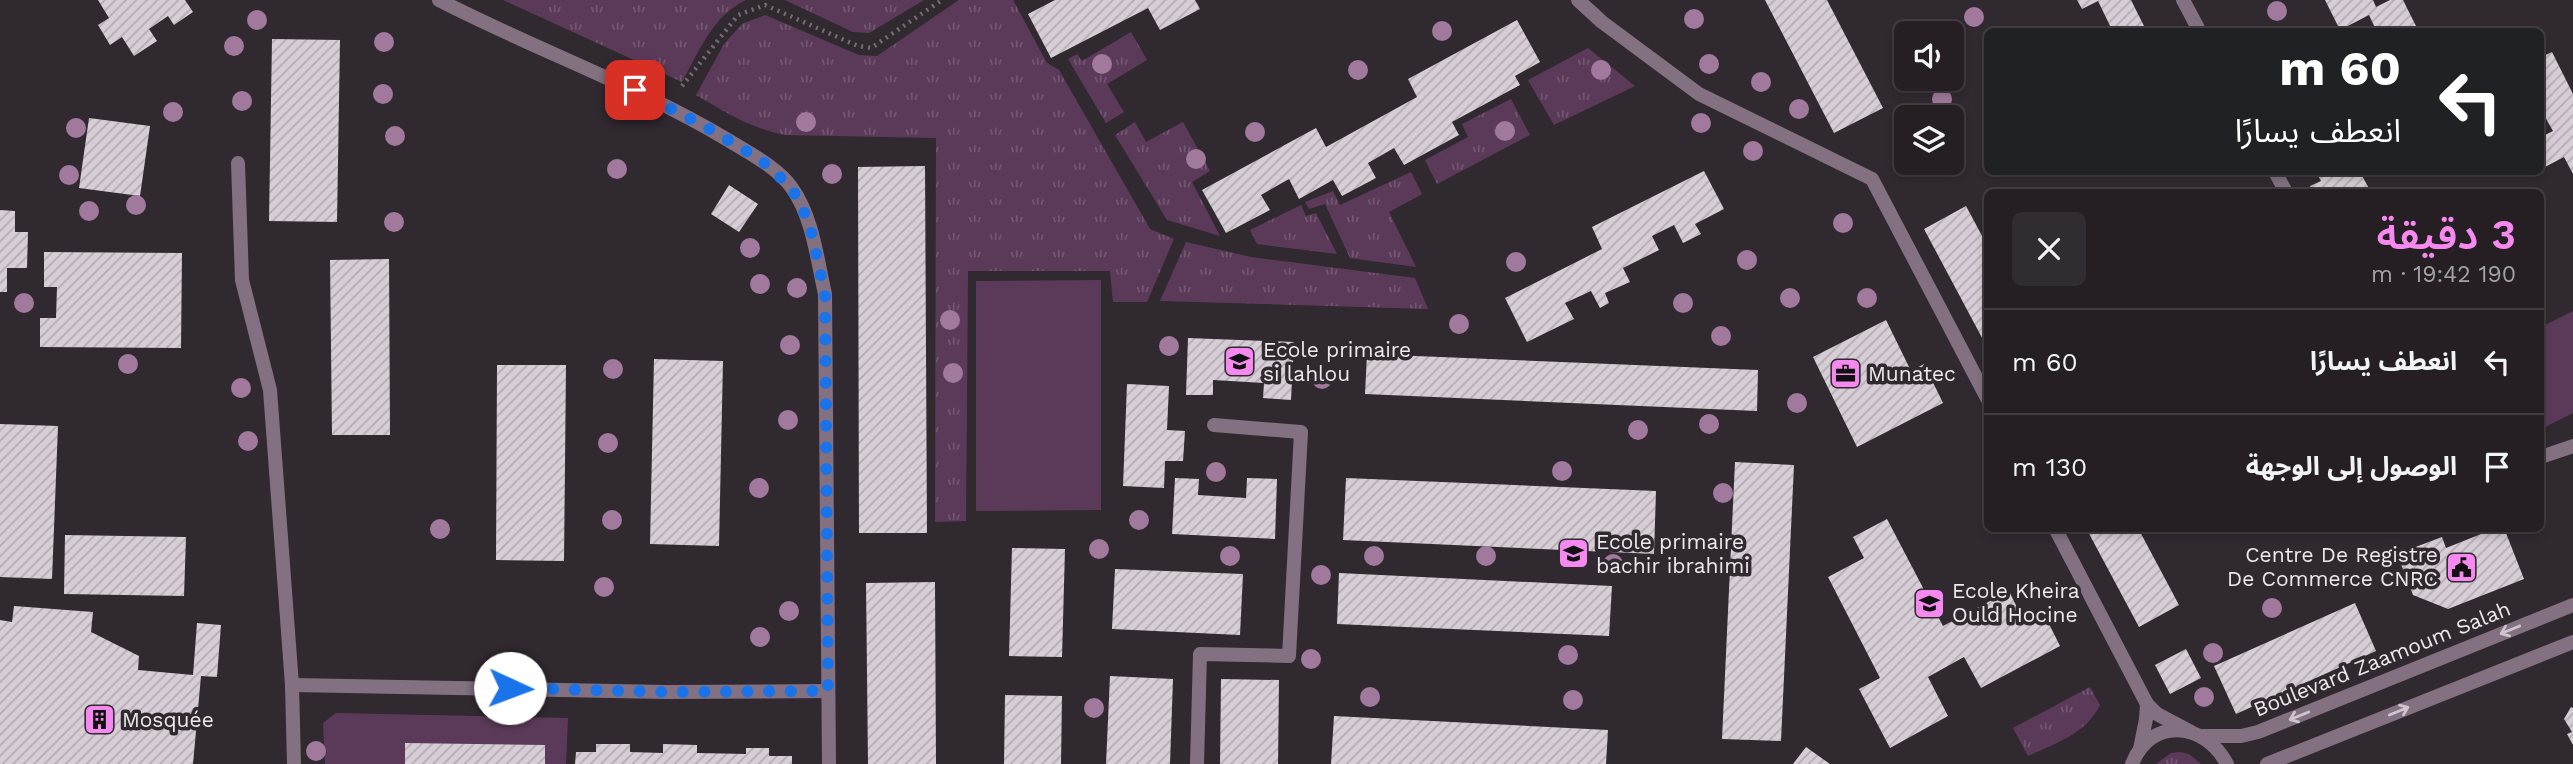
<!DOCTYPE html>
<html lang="ar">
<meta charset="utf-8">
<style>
body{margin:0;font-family:"Work Sans","Noto Sans Arabic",sans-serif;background:#312c31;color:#f1f3f6;direction:rtl;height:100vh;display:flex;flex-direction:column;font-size:26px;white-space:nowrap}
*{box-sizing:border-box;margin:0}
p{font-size:23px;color:#a3a2a6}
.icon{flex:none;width:38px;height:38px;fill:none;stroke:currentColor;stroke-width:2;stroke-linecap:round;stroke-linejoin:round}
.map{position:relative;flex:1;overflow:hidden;direction:ltr}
.drawer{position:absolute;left:1984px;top:189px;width:560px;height:343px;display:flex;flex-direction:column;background:#251f24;border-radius:10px;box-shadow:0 4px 10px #0003,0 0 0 2px #423d41;direction:rtl}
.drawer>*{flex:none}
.banner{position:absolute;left:1984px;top:28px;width:560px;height:147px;border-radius:10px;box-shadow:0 4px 10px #0003,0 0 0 2px #423d41;direction:rtl;background:#202124;color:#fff;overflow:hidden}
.buttons{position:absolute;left:1894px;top:21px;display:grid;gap:14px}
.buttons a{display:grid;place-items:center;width:70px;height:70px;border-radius:10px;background:#251f24;box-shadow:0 4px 10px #0003,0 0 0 2px #423d41;font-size:35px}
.pin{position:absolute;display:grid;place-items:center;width:60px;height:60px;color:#fff;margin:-30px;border-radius:14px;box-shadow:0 4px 10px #0006}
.me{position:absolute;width:77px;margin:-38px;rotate:92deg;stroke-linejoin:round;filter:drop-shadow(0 0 5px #0008)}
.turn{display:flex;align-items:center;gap:24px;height:147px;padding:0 28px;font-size:32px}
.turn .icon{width:91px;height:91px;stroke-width:2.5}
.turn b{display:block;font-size:49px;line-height:60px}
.round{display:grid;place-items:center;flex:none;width:74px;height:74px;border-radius:10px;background:#312c31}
.headline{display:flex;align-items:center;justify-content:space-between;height:119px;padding:0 28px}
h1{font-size:42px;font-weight:600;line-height:52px;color:#f589ef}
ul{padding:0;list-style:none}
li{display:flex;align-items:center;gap:21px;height:105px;padding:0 28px;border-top:2px solid #423d41}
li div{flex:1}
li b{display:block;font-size:26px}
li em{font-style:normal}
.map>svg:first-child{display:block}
.grass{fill:url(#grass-tufts)}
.pitch{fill:#5b3a59}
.building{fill:url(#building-hatch)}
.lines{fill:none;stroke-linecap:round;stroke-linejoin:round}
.path{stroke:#746d73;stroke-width:4.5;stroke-dasharray:2 5;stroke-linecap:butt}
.service{stroke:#837182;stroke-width:14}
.minor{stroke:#837182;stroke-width:14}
.tree{fill:#a0799c}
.oneway{stroke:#cec5cd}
.route{stroke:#1a73e8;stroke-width:12;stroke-dasharray:0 21.6}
.labels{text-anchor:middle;stroke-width:7;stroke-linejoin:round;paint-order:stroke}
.poi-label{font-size:21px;fill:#eee9ed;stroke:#312930;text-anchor:start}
.street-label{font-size:21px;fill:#eee9ed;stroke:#312930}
</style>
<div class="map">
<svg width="2573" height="764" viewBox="0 0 2573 764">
<defs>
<pattern id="grass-tufts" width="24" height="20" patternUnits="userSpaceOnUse" patternTransform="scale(1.75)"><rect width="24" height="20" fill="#5b3a59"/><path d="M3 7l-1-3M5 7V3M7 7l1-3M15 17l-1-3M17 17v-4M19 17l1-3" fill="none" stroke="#735671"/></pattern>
<pattern id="building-hatch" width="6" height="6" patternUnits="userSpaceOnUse" patternTransform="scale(1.75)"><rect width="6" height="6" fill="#d7cdd6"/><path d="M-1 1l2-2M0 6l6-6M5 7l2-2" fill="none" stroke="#b3abb2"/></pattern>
</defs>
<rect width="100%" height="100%" fill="#312930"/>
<g class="grass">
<path d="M 503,0 L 746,0 C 713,15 698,53 682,82 Z"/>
<polygon points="785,0 924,0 869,33 853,32"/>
<path d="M 959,0 L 1013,0 L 1047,63 L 1059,70 L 1150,229 L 1174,239 L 1147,302 L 1113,302 L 1110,271 L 968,271 L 966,521 L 935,522 L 936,138 L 785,135 C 752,129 725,112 696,95 L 724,44 L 742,24 L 765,15 L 859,55 L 877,56 Z"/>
<polygon points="1131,32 1147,60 1107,84 1124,112 1106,123 1068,59 1077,54 1082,61"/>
<polygon points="1588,48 1635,86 1554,125 1528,80"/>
<polygon points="1511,99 1530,135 1437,184 1425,160 1468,137 1462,124"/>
<polygon points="1135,122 1146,142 1183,122 1210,171 1192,182 1220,236 1167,220 1115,135"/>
<polygon points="1411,172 1422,194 1389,212 1416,267 1350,258 1325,204 1309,209 1305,202 1333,191 1340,205"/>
<polygon points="1301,205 1306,216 1316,213 1337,254 1257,244 1250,230"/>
<polygon points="1186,242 1251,257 1415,278 1428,309 1160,301"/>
<path d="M 2090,687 L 2100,705 C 2086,734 2056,743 2028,756 L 2013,728 Z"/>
<polygon points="2180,752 2189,754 2201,764 2156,764 2171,753"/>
</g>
<g class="pitch">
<polygon points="1101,280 1101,510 976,511 976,281"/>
<polygon points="2573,311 2573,413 2541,429 2541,327"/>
<polygon points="336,713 568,718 566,764 325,764 323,723"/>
</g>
<g class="building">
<polygon points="98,0 185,0 193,12 174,25 168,16 149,29 157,41 134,56 122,37 110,45 98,25 109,18"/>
<polygon points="1055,0 1195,0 1200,9 1160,30 1148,8 1051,58 1028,14"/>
<polygon points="1765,0 1827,0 1883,108 1834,133"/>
<polygon points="2077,0 2131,0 2147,32 2113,32 2098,1 2082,9"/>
<polygon points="2325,0 2373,0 2376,7 2390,0 2403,0 2419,32 2377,32 2369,15 2340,30"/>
<polygon points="1517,20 1540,62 1515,76 1520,85 1452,122 1459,135 1404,165 1394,148 1368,163 1376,178 1342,196 1333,180 1299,199 1289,179 1261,195 1270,210 1226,233 1202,190 1316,128 1326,147 1417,97 1408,79"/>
<polygon points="272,39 340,40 337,222 269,221"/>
<polygon points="2552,52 2573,94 2573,174 2564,157 2543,168 2541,163 2541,137 2553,131 2541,110 2541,57"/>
<polygon points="89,118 150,126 140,196 79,188"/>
<polygon points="925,166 927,533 859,533 858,167"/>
<polygon points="1704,171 1724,209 1695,224 1701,234 1683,243 1674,225 1652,236 1659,250 1623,268 1630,282 1605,293 1609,303 1600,308 1591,291 1565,303 1574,319 1527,342 1505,298 1602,249 1592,227"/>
<polygon points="2316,172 2360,172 2371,192 2313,192 2310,186 2321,181"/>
<polygon points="729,185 758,204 739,232 711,214"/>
<polygon points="1966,206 1988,247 1988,349 1924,229"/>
<polygon points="0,210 15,211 15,232 28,232 27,268 7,268 7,292 0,292"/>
<polygon points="44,252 182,253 181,348 40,347 40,318 56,318 57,287 44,287"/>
<polygon points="389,259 390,435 332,435 330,260"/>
<polygon points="1886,320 1911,371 1924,364 1943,403 1857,447 1813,357"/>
<polygon points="1188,338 1294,342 1291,400 1263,398 1264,383 1213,380 1213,395 1186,395"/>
<polygon points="1367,354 1758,370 1757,411 1365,394"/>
<polygon points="654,359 723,361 719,546 650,544"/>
<polygon points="497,365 566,365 564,561 496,560"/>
<polygon points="1127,384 1169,386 1167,430 1185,431 1183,461 1165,461 1164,488 1123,486"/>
<polygon points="0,424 58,426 52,579 0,577"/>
<polygon points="1735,462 1794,465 1781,741 1722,739"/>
<polygon points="1175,478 1199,479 1198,495 1246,498 1247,478 1277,479 1275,539 1172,534"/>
<polygon points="1346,478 1656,491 1654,554 1343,540"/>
<polygon points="1887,519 1943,626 2009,591 2025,624 2044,614 2060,646 1981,688 1964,657 1928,677 1948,716 1890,748 1859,689 1880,678 1828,577 1864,558 1853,537"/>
<polygon points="2086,528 2138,528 2179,605 2139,627"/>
<polygon points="2496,528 2504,528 2524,579 2448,609 2413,595 2397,554 2442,537 2446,548"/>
<polygon points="65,535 186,537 184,596 64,594"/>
<polygon points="1012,548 1065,549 1062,657 1009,656"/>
<polygon points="1115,569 1243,574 1240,635 1112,629"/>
<polygon points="1339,573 1612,586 1609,636 1337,624"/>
<polygon points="935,582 936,764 868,764 866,583"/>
<polygon points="2355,603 2376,651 2236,714 2214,666"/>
<polygon points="14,606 93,612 91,632 139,656 138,670 193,675 197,623 221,625 217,677 201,676 193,764 0,764 0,620 12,622"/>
<polygon points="2186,649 2201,678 2170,694 2155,665"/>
<polygon points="1110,676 1173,679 1170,764 1106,764"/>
<polygon points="1221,679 1279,680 1278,764 1220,764"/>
<polygon points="1005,695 1062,696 1061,764 1004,764"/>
<polygon points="2571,707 2573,708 2573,745 2567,734 2572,732 2564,719"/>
<polygon points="1334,716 1608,730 1606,764 1331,764"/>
<polygon points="405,743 545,745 545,764 405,764"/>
<polygon points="596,744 630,744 630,752 663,753 663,744 697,745 697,753 746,754 746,748 769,748 769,756 792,756 792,764 575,764 576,752 596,752"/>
<polygon points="1806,747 1830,764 1793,764"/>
</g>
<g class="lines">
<polyline class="path" points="682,86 738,15 765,5 858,46 871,48 942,0"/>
<polyline class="service" points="1197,764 1200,654 1289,656 1301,432 1214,425"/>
<g class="minor">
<path d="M 439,0 C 534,49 636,85 728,140 C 749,153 777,167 792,188 C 813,218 817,259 825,294 L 829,764"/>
<polyline points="1578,0 1602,22 1699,94 1872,179 1988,400"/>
<polyline points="2183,0 2200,32"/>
<polyline points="238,163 242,280 270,390 292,685 294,764"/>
<polyline points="2275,172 2286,192"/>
<polyline points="2541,457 2573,446"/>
<polyline points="2055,528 2147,704 2157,714 2191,732"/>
<polyline points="292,685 666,692 828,691"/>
<polyline points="2203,736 2241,736 2258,732 2573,605"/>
<polyline points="2140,749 2146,719 2147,704"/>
<path d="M 2132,764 C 2151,716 2205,722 2227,764"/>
<polyline points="2267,764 2573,642"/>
</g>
</g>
<g class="tree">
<circle cx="2277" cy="11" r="10"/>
<circle cx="1974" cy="17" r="10"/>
<circle cx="1694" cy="19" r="10"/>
<circle cx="257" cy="20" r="10"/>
<circle cx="1442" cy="31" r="10"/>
<circle cx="384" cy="42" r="10"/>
<circle cx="234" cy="46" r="10"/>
<circle cx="1102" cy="64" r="10"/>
<circle cx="1709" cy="64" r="10"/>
<circle cx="1358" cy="70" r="10"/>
<circle cx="1601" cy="70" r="10"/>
<circle cx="1761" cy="82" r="10"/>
<circle cx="383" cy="94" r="10"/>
<circle cx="1942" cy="99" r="10"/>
<circle cx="242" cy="101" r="10"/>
<circle cx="1799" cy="109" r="10"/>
<circle cx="173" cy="112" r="10"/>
<circle cx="806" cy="122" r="10"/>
<circle cx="1701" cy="123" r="10"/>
<circle cx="76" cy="128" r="10"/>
<circle cx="1505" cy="131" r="10"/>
<circle cx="1255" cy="132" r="10"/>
<circle cx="395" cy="136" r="10"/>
<circle cx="1753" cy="151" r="10"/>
<circle cx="1196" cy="159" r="10"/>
<circle cx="617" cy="169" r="10"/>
<circle cx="832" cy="174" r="10"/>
<circle cx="69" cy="175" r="10"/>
<circle cx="136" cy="205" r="10"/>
<circle cx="89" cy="211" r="10"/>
<circle cx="394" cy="222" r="10"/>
<circle cx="1843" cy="223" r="10"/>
<circle cx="750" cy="248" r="10"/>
<circle cx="1747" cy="260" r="10"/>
<circle cx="1516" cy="262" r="10"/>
<circle cx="760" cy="284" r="10"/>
<circle cx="797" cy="288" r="10"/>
<circle cx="1790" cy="298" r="10"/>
<circle cx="1867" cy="298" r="10"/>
<circle cx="24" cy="303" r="10"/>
<circle cx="1683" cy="303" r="10"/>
<circle cx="950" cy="320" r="10"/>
<circle cx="1459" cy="324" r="10"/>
<circle cx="1721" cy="336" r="10"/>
<circle cx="790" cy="345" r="10"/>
<circle cx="1169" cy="346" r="10"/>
<circle cx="128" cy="364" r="10"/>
<circle cx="613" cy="369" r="10"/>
<circle cx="953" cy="373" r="10"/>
<circle cx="1322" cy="379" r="10"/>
<circle cx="241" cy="388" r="10"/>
<circle cx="1797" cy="403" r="10"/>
<circle cx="788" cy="420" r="10"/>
<circle cx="1709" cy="424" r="10"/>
<circle cx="1638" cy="430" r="10"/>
<circle cx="248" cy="441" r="10"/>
<circle cx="608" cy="443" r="10"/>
<circle cx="1562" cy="471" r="10"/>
<circle cx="1216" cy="472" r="10"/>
<circle cx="759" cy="488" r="10"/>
<circle cx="1723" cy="493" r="10"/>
<circle cx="612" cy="520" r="10"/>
<circle cx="1139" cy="520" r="10"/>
<circle cx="440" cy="529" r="10"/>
<circle cx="1099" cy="549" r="10"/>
<circle cx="1230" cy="556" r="10"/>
<circle cx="1374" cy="556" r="10"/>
<circle cx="1486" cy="556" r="10"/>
<circle cx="1613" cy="564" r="10"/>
<circle cx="1321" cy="575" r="10"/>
<circle cx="604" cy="587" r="10"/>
<circle cx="2272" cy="608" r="10"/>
<circle cx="789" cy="611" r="10"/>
<circle cx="760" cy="637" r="10"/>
<circle cx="2213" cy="653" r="10"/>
<circle cx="1568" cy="655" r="10"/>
<circle cx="1311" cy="659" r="10"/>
<circle cx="1370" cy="697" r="10"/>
<circle cx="2204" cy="697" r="10"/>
<circle cx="1573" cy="700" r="10"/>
<circle cx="1094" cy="708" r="10"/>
<circle cx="316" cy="751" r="10"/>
</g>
<defs><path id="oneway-shaft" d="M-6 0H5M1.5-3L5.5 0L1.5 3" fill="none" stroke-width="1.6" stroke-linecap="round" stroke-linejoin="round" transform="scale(1.75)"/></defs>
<g class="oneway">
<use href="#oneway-shaft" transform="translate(2510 630) rotate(158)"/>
<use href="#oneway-shaft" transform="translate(2399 711) rotate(-22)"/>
<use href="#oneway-shaft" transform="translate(2299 716) rotate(158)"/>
</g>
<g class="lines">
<polyline class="route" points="510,688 666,692 828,691 825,294 809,222 791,187 761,160 706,127 635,90"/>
</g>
<defs>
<symbol id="school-square" viewBox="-11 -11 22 22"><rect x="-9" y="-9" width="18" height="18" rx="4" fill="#f589ef" stroke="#312930"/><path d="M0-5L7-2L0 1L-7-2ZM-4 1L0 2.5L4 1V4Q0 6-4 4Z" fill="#111"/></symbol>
<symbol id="office-square" viewBox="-11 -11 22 22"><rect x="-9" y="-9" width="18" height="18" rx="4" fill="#f589ef" stroke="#312930"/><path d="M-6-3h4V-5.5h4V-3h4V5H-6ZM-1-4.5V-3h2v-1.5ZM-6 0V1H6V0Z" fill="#111"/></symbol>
<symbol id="civic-square" viewBox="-11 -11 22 22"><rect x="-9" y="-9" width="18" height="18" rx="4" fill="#f589ef" stroke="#312930"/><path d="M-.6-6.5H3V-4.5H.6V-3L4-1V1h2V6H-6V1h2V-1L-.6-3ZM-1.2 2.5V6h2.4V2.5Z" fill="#111"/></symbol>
<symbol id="building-square" viewBox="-11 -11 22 22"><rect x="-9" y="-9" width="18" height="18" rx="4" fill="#f589ef" stroke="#312930"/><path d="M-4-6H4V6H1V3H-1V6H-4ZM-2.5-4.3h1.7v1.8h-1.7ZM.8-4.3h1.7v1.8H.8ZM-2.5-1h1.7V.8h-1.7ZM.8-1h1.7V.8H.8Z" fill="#111"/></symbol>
</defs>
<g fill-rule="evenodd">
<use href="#school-square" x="1222" y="344" width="35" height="35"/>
<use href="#office-square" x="1828" y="356" width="35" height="35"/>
<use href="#school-square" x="1556" y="536" width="35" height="35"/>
<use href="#civic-square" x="2444" y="550" width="35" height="35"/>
<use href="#school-square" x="1912" y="586" width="35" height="35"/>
<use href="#building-square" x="82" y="702" width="35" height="35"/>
</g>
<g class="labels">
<g class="poi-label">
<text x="1263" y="357">Ecole primaire<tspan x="1263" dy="24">si lahlou</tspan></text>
<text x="1868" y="381">Munatec</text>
<text x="1596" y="549">Ecole primaire<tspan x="1596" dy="24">bachir ibrahimi</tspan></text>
<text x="2438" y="562" text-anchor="end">Centre De Registre<tspan x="2438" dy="24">De Commerce CNRC</tspan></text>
<text x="1952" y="598">Ecole Kheira<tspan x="1952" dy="24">Ould Hocine</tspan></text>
<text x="122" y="727">Mosquée</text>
</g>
<g class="street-label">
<text transform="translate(2382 659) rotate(-22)" y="7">Boulevard Zaamoum Salah</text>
</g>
</g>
</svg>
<div class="buttons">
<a><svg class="icon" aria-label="sound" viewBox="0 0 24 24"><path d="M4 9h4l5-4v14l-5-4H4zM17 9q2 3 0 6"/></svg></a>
<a><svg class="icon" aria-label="layers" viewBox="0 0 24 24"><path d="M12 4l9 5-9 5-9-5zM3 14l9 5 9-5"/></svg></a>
</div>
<div class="pin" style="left:635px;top:90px;background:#d93025"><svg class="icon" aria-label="arrive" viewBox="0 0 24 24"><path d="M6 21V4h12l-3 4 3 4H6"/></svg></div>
<svg class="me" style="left:510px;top:688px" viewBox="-20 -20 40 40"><circle r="19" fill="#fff"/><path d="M0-13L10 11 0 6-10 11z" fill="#1a73e8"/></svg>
<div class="banner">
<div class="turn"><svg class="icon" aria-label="left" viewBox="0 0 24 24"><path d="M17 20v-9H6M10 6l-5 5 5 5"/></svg><div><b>60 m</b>انعطف يسارًا</div></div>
</div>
<section class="drawer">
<div class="headline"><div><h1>3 دقيقة</h1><p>190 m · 19:42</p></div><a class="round"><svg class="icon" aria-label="close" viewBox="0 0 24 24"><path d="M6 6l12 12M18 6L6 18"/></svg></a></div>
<ul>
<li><svg class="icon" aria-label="left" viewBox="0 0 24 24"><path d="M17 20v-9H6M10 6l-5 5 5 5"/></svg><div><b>انعطف يسارًا</b></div><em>60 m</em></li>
<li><svg class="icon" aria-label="arrive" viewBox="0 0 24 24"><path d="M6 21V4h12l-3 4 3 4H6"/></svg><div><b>الوصول إلى الوجهة</b></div><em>130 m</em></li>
</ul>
</section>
</div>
